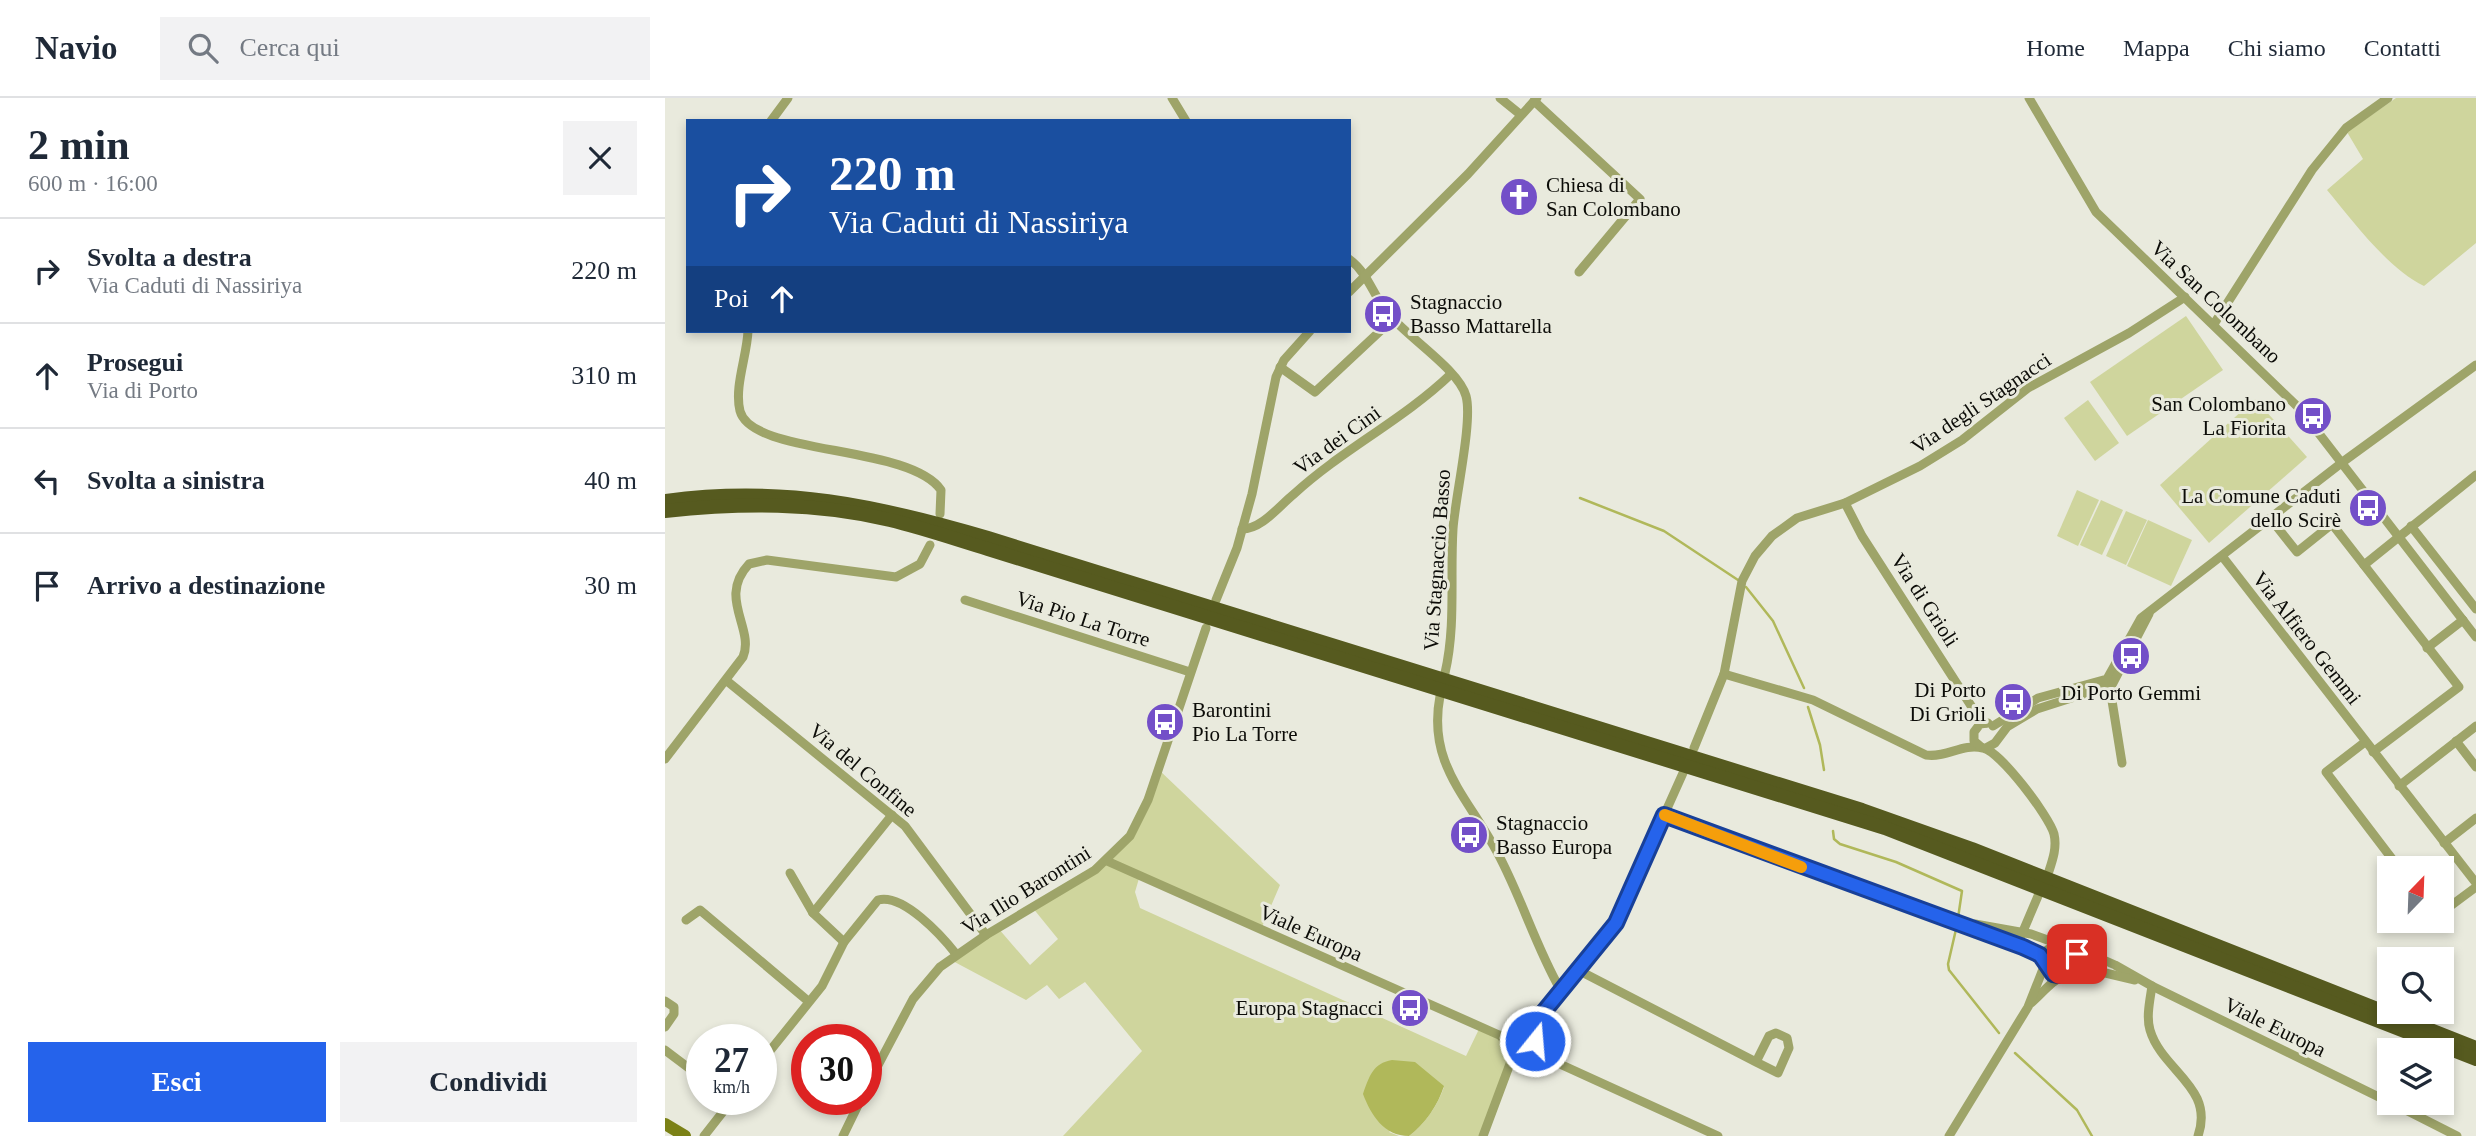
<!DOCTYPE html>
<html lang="it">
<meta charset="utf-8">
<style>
body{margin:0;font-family:Georgia,serif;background:#f2f2f3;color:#1f2937;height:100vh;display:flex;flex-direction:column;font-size:26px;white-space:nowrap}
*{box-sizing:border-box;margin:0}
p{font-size:23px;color:#747a83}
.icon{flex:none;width:38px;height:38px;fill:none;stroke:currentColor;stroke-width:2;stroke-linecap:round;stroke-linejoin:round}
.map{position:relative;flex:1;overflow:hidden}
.sheet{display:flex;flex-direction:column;background:#fff;width:665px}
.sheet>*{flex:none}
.hud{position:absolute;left:21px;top:21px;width:665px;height:214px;border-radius:0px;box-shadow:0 4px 10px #0003;background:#1a4fa0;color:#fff;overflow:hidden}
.needle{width:46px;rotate:23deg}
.buttons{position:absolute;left:1712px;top:758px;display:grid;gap:14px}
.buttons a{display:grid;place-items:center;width:77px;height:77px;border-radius:0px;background:#fff;box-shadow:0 4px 10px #0003;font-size:35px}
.speed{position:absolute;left:21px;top:926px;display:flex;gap:14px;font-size:35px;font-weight:700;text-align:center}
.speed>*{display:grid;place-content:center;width:91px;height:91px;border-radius:50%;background:#fff;box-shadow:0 4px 10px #0003;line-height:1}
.speed small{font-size:18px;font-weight:400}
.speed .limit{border:10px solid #d22;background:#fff;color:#111}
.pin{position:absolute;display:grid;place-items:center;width:60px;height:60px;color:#fff;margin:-30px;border-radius:14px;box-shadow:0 4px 10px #0006}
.me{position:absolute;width:77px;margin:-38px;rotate:17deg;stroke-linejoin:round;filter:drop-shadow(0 0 5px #0008)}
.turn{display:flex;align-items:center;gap:24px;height:147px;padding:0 28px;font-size:32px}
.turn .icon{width:91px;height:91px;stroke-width:2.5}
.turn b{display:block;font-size:49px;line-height:60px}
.then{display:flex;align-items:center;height:66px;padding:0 28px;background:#0003;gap:14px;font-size:26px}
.round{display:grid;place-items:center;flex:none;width:74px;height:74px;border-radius:0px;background:#f2f2f3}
.head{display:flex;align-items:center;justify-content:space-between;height:119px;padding:0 28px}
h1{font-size:42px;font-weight:700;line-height:52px}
.cta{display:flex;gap:14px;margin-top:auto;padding:14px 28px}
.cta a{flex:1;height:80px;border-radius:0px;background:#2563eb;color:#fff;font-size:28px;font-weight:700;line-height:80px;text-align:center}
.cta a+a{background:#f2f2f3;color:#1f2937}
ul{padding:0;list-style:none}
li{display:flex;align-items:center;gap:21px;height:105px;padding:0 28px;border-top:2px solid #e0e1e3}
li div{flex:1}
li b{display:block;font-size:26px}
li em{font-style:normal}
header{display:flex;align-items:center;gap:42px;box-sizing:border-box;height:98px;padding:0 35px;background:#fff;border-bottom:2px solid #e0e1e3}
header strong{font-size:33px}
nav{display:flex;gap:38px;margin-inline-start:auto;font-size:24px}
.search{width:490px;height:63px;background:#f2f2f3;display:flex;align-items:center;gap:18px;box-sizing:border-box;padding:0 24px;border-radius:0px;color:#747a83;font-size:26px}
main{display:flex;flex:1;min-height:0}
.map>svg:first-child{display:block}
.green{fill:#cfd59d}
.water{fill:#b0b85a}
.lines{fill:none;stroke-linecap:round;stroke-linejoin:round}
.stream{stroke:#b0b85a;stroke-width:2.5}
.minor{stroke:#9ea469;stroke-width:9}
.secondary{stroke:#7b8116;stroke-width:12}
.trunk{stroke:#565a1f;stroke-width:14}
.route-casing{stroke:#184099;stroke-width:18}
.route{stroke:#2563eb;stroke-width:12}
.slow{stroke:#f59e0b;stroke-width:12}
.labels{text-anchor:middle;stroke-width:6;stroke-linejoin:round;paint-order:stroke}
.poi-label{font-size:21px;fill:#0c0c08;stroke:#e9eadd;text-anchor:start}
.street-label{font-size:21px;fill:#0c0c08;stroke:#e9eadd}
</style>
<header>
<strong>Navio</strong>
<div class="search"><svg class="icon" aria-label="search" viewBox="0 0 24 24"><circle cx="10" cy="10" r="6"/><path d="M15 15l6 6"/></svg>Cerca qui</div>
<nav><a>Home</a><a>Mappa</a><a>Chi siamo</a><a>Contatti</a></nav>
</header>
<main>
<section class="sheet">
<div class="head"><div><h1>2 min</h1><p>600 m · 16:00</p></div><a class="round"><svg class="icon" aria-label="close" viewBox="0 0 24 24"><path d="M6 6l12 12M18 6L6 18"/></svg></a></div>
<ul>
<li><svg class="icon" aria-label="right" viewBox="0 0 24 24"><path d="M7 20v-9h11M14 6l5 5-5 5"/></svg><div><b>Svolta a destra</b><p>Via Caduti di Nassiriya</p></div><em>220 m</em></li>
<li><svg class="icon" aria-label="ahead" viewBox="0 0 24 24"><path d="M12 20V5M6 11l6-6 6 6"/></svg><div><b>Prosegui</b><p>Via di Porto</p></div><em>310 m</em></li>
<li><svg class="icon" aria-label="left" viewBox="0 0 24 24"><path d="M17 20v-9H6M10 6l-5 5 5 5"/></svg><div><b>Svolta a sinistra</b></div><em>40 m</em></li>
<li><svg class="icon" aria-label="arrive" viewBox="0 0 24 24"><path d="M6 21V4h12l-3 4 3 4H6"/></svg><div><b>Arrivo a destinazione</b></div><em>30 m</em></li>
</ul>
<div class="cta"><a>Esci</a><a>Condividi</a></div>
</section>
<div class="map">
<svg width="1811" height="1038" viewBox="0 0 1811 1038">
<rect width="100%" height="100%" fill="#e9eadd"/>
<g class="green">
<path d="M 1731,0 L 1811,0 L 1811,145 L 1759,188 C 1723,171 1687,122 1662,92 L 1698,61 L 1682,34 Z"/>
<polygon points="1521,218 1558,272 1462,338 1425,284"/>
<polygon points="1590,301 1642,359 1544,445 1495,387"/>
<polygon points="1423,302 1454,345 1430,363 1399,320"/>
<polygon points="1412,392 1434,402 1413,448 1392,438"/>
<polygon points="1436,402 1458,412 1437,457 1415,447"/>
<polygon points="1461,413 1482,422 1461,467 1441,458"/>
<polygon points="1483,422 1527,442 1506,488 1462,468"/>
<path d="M 493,671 L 615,787 L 596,831 L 475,777 L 470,794 L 475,810 L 801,958 L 815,929 L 836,938 L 849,953 L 818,1038 L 744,1038 C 760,1026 773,1007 779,989 L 724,1034 L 734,1038 L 398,1038 L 477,953 L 420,884 L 394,901 L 382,887 L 361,902 L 284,861 L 333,830 L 365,867 L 393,841 L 367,809 L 455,750 Z"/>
</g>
<path class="water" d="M 727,962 L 750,964 L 779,988 C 773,1007 760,1026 744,1038 C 719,1038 706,1017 698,996 C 704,979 708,965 727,962 Z"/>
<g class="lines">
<g class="stream">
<polyline points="915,400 999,433 1073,482"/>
<polyline points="1081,489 1108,523 1139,590"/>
<polyline points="1143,609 1155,647 1159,672"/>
<polyline points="1168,733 1169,741 1175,746 1231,764 1297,793 1293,820"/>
<polyline points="1292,827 1283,866 1284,872 1334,935"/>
<polyline points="1350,955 1412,1012 1427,1038"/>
</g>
<g class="minor">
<polyline points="507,0 521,23"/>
<polyline points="835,0 856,17"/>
<polyline points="1364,0 1431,114 1635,311 1811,539"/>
<polyline points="869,3 975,101 914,174"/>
<polyline points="106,23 123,0"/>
<path d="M 684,161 C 703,175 707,195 721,213 C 739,237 794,271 801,298 C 808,323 790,400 788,431 C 785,480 791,527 780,575"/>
<polyline points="684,194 803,76 872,0"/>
<polyline points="1549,226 1647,72 1681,30 1723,0"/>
<path d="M 83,233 C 82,258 69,289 75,313 C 87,358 244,346 276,392 L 275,416"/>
<polyline points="615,269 650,294 728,221"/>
<polyline points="1180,405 1197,438 1312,617 1321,625"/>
<polyline points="1605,420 1632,454 1667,426 1794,589 1708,654"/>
<polyline points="1746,428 1811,511"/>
<path d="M 577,431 C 597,431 614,408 629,396 C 678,351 738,322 786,276"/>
<polyline points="1557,458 1811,785"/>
<polyline points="1699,467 1811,377"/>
<polyline points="300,502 525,574"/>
<polyline points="551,502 572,450 587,396 611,279 619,262 645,233"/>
<polyline points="1762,550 1798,522"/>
<path d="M 1059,576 L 1148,602 L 1261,657 C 1282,660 1297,645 1318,650 C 1335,653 1384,718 1389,736 C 1392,749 1388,761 1384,773"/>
<polyline points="62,583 240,728 321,837"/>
<polyline points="1444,584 1457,665"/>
<path d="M 775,598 C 762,666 803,699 832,754 C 856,798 870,847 895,891"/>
<polyline points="1328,628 1373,600 1442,581 1476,520 1679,363 1811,267"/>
<polyline points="1791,643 1811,669"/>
<polyline points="1700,644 1661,674 1734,770"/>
<polyline points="1316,649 1309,643 1309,634 1315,626 1323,625"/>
<polyline points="1029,650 1059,576 1077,483 1090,458 1107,438 1132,420 1180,405 1255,368 1297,342 1363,290 1464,235 1520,199"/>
<polyline points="1321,650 1330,645 1342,629 1372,611 1447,587 1484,516"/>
<path d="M 0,661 L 78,559 C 90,530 52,500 84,466 L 102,462 L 231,479 L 255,466 L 265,447"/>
<polyline points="1734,688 1811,628"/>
<polyline points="999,717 1115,762 1250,807 1358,849 1379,861"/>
<polyline points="1779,745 1811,720"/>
<polyline points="442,763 834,937 856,941"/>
<polyline points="125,775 148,815"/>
<polyline points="1776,815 1811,789"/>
<polyline points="21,822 35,812 143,903"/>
<polyline points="1310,826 1366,836 1391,845"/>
<polyline points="1356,838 1373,798"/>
<polyline points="179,844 148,815 227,717"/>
<polyline points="1405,847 1450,867 1487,888 1724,1004"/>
<polyline points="911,871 1091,964 1113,975 1124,950 1122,940 1111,935 1104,938 1091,964"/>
<polyline points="1407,874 1432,873 1470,882"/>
<path d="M 1487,888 C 1485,902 1481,919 1485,932 C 1497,973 1550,989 1533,1038"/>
<polyline points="0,903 9,909 9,916 0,929"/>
<path d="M 1366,905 C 1373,899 1379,892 1386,886 C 1399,875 1422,871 1408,850 L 1393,845 L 1382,852 L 1379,863 L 1384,874 L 1397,878"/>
<polyline points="836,938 852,960 864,963 872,954 870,929"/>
<polyline points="0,952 37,980"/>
<polyline points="849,953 851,946 863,935 895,891 953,820 1018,675"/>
<polyline points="866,962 886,962 1053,1038"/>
<path d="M 96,964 L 157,888 L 179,844 L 213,802 C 238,795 277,838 291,856"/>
<polyline points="201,990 248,901 275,869 321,837 430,772 465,738 483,702 541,530"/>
<polyline points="1725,1004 1792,1038"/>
<polyline points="39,1038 68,1001"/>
<polyline points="178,1038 196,1001"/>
<polyline points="818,1038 849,955"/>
<polyline points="1284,1038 1363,909 1380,866"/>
</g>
<polyline class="secondary" points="0,1026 20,1038"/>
<g class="trunk">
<path d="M 0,403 C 117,387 211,407 323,440 L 1197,712 L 1307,751 L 1811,950"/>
<path d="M 0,413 C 75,405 151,404 225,422 C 258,430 290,441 323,451 L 1220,730 L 1811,961"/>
</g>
</g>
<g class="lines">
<defs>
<path id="route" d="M 870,943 L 870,927 L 877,916 L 951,825 L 999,717 L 1358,849 L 1375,857 L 1388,876 C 1403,880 1413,872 1412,856"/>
</defs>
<use href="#route" class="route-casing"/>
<use href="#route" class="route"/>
<polyline class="slow" points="1000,717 1136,769"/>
</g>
<defs>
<symbol id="church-disc" viewBox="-11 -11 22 22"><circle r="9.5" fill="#734fc8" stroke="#e9eadd"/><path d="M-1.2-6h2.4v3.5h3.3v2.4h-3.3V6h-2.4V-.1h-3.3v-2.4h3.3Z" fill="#fff"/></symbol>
<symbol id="bus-disc" viewBox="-11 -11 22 22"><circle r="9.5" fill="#734fc8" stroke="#e9eadd"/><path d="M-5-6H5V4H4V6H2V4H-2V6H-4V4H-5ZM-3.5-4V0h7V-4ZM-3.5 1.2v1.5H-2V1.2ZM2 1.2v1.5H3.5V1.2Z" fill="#fff"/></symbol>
</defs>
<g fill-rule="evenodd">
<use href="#church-disc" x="832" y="77" width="44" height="44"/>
<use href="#bus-disc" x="696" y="194" width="44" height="44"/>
<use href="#bus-disc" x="1626" y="296" width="44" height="44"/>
<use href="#bus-disc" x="1681" y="388" width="44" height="44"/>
<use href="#bus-disc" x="1444" y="536" width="44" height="44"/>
<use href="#bus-disc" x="1326" y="582" width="44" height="44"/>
<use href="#bus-disc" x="478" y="602" width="44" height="44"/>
<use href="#bus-disc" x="782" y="715" width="44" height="44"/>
<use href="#bus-disc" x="723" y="888" width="44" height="44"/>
</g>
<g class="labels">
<g class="poi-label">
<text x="881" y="94">Chiesa di<tspan x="881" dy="24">San Colombano</tspan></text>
<text x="745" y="211">Stagnaccio<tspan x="745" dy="24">Basso Mattarella</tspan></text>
<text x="1621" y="313" text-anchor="end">San Colombano<tspan x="1621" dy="24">La Fiorita</tspan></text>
<text x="1676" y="405" text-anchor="end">La Comune Caduti<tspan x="1676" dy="24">dello Scirè</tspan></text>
<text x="1321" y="599" text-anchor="end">Di Porto<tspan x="1321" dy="24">Di Grioli</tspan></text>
<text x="1466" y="602" text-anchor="middle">Di Porto Gemmi</text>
<text x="527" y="619">Barontini<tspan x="527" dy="24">Pio La Torre</tspan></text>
<text x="831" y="732">Stagnaccio<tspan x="831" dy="24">Basso Europa</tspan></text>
<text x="718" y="917" text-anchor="end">Europa Stagnacci</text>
</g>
<g class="street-label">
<text transform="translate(1551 204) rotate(43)" y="7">Via San Colombano</text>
<text transform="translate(1316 305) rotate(-34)" y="7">Via degli Stagnacci</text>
<text transform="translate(672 342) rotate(-36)" y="7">Via dei Cini</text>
<text transform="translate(772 462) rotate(-86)" y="7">Via Stagnaccio Basso</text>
<text transform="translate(1260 502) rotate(57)" y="7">Via di Grioli</text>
<text transform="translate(418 521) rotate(18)" y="7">Via Pio La Torre</text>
<text transform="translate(1642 540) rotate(52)" y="7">Via Alfiero Gemmi</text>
<text transform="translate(198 672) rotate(40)" y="7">Via del Confine</text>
<text transform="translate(361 792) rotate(-32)" y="7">Via Ilio Barontini</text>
<text transform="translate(646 835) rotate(24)" y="7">Viale Europa</text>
<text transform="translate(1610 929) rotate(26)" y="7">Viale Europa</text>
</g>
</g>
</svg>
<div class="buttons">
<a><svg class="needle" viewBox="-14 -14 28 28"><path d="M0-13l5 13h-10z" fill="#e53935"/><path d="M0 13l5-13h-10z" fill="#747a83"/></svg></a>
<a><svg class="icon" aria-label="search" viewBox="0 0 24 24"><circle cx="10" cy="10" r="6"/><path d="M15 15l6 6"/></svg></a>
<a><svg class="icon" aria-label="layers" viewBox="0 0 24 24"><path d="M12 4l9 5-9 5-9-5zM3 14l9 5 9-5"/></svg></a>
</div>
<div class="speed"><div>27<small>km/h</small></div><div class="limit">30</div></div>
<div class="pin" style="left:1412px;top:856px;background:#d93025"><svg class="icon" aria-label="arrive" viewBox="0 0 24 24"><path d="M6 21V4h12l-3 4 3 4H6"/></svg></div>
<svg class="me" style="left:870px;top:943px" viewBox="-20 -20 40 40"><circle r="17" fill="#2563eb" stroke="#fff" stroke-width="3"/><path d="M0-11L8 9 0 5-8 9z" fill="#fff"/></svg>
<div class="hud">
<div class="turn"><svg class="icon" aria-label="right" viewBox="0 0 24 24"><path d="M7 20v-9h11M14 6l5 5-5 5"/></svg><div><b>220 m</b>Via Caduti di Nassiriya</div></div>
<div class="then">Poi<svg class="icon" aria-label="ahead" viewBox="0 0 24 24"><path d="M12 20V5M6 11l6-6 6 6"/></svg></div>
</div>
</div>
</main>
